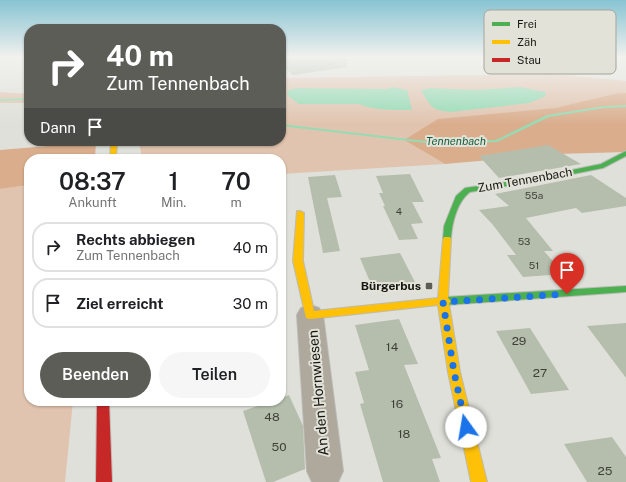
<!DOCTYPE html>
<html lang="de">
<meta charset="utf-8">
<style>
body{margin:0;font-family:"Public Sans",sans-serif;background:#f6f6f6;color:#202124;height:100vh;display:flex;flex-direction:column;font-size:15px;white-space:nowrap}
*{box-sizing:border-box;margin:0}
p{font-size:13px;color:#757577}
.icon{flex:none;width:22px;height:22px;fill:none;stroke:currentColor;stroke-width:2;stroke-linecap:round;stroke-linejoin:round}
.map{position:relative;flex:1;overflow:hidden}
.drawer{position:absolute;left:24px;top:154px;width:262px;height:252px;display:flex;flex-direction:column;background:#fff;border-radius:16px;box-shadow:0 1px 3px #0004}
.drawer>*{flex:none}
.guide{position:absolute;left:24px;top:24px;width:262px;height:122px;border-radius:16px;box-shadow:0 1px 3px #0004;background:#5d5d58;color:#fff;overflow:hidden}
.pin{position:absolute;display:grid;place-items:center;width:34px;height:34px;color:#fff;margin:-41px -17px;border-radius:50% 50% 50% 0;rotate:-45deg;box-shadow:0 0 4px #0007}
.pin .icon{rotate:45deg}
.me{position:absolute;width:44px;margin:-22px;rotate:347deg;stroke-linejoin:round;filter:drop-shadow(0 0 3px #0008)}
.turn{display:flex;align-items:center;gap:14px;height:84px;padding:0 16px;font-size:18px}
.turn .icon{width:52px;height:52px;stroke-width:2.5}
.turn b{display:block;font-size:28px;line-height:34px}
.then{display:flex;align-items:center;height:38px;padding:0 16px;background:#0003;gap:8px;font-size:15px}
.eta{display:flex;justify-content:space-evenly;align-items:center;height:68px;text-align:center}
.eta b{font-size:24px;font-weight:600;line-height:28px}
.button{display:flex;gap:8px;margin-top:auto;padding:8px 16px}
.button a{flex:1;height:46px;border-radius:24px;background:#5d5d58;color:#fff;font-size:16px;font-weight:600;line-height:46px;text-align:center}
.button a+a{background:#f6f6f6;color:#202124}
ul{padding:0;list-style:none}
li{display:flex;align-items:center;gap:12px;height:50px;margin:0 8px 6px;padding:0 8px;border:2px solid #e0e0e0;border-radius:16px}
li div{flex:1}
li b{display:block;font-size:15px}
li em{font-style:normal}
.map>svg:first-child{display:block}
.green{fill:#e1c4af}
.forest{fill:#daae8d}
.water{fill:#95dbb4}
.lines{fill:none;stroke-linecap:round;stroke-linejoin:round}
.stream{fill:#95dbb4;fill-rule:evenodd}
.building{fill:#b5beac}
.street-casing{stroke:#bbbbb7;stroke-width:2}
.fast-casing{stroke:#bbbbb7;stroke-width:2}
.slow-casing{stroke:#bbbbb7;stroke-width:2}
.jam-casing{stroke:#bbbbb7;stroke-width:2}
.street{fill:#aea89d;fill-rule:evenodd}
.fast{fill:#4caf50;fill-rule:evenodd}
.slow{fill:#ffc107;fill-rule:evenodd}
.jam{fill:#c62828;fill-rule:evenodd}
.route{stroke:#1a73e8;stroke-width:7;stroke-dasharray:0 12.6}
.poi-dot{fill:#5d5d58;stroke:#e2e2d8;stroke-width:1.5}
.labels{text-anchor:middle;stroke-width:4;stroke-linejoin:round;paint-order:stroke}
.number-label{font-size:10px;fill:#3e4038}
.far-water-label{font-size:11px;font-style:italic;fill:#14603e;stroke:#e2e2d8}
.street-label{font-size:12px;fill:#161612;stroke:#e2e2d8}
.poi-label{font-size:12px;font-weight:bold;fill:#161612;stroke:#e2e2d8;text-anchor:end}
.near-number-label{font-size:12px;fill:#3e4038}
.near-street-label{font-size:14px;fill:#161612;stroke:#e2e2d8}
.key{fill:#e2e2d8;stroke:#a5a59d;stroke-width:1}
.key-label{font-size:11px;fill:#161612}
</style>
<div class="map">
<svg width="626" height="482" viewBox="0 0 626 482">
<rect width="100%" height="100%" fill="#e0e0da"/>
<g class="green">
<polygon points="555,74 626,81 626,93 404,140 445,164 281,174 281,159 142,159 139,141 281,141 281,78"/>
<polygon points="0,92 29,94 29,103 0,103"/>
<polygon points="29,185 29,401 73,401 65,482 0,482 0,189"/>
</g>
<g class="forest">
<polygon points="619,93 626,93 626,152 557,154 445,164 404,140 438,119 555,108"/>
<polygon points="88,141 96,141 95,159 29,159 29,185 0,189 0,150 60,145"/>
</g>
<g class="water">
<path d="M 392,87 L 407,90 L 412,110 C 394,110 376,111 359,104 L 299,104 L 288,96 L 287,92 L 291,89 L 295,88 L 388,89 Z"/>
<path d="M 520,87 L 545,92 L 546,96 L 529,103 L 451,112 C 431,110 431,107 421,90 L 430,88 L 476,90 Z"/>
</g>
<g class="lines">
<g class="stream">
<polygon points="29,98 29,100 0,101 0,99"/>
<polygon points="626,105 626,107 604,108 549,117 497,142 434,144 281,126 281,124 434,142 496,140 547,115 604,106"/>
</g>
</g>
<g class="building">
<polygon points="281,57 330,57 331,60 341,64 347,62 347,67 293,75 281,65"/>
<polygon points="548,145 581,164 499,178 479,156"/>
<polygon points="410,174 424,202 412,202 423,223 411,224 418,239 399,240 383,206 385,206 379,193 383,193 376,176"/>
<polygon points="335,175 342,197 327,198 340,251 323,253 308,177"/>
<polygon points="591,175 626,198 626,206 582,213 576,208 526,218 553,251 544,251 564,274 523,277 507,255 516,255 493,225 479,210 509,206 495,194"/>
<polygon points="400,253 416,284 373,289 360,258"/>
<polygon points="399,319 418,364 404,365 441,458 432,459 440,482 383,482 360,404 364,403 355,372 369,370 355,325"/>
<polygon points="626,323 626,378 587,326"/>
<polygon points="530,328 569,390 531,394 496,331"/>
<polygon points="289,395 303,426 305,469 273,482 266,482 243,411 272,401 281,401 281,398"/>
<polygon points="612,437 626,457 626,482 587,482 564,444"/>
</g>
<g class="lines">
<defs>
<g id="street">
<polygon points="331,57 344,57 347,60 342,63 332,59"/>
<polygon points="310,305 319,308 323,315 343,471 338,482 312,482 307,471 297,315 301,308"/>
</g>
<g id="fast">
<path d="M 626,151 L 626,156 L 603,168 L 538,181 L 470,192 C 457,202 452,223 451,239 L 447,242 L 443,239 L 444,226 L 456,196 L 465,188 L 538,177 L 601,164 Z"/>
<polygon points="626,286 626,292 446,305 442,304 441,301 442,298 446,297"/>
</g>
<g id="slow">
<polygon points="111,141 117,141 116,159 110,159"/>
<polygon points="297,211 300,211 304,213 303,261 314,311 438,298 443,239 444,237 450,237 451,239 448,298 451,301 449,304 460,372 487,482 471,482 448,372 438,305 310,319 306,318 293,261"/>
</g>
<polygon id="jam" points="97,401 109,401 112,482 96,482"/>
</defs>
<use href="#street" class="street-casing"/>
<use href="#fast" class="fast-casing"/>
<use href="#slow" class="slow-casing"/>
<use href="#jam" class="jam-casing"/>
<use href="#street" class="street"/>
<use href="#fast" class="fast"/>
<use href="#slow" class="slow"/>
<use href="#jam" class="jam"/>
</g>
<linearGradient id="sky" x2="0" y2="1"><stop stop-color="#87c4d3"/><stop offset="0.46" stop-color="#f1f1ee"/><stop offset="1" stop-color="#f1f1ee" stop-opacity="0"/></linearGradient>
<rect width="626" height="124" fill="url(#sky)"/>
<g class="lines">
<polyline class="route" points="466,427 454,372 443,302 567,294"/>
</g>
<rect class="poi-dot" x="425" y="282" width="8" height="8" rx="2"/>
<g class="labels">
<g class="number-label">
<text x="534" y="199">55a</text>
<text x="399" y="215">4</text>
<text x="524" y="245">53</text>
<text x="534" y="269">51</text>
</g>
<g class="far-water-label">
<text x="456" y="145">Tennenbach</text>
</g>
<g class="street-label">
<text transform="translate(525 180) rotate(-10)" y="4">Zum Tennenbach</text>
</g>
<g class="poi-label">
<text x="421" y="290">Bürgerbus</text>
</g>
<g class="near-number-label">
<text x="519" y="345">29</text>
<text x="392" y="351">14</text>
<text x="540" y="377">27</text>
<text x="397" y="408">16</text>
<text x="272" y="421">48</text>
<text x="404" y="438">18</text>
<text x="279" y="451">50</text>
<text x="605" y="475">25</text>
</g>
<g class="near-street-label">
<text transform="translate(318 393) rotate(-95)" y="5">An den Hornwiesen</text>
</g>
</g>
<rect x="484" y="10" width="132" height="64" rx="6" class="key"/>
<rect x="492" y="22" width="18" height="4" fill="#4caf50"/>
<rect x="492" y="40" width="18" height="4" fill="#ffc107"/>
<rect x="492" y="58" width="18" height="4" fill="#c62828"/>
<g class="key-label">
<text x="517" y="28">Frei</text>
<text x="517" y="46">Zäh</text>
<text x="517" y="64">Stau</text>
</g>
</svg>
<div class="pin" style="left:567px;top:294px;background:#d93025"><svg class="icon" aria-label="arrive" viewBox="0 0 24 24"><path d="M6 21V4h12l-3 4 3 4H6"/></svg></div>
<svg class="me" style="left:466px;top:427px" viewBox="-20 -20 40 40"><circle r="19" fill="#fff"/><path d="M0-13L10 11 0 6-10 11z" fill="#1a73e8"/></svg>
<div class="guide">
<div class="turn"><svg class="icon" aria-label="right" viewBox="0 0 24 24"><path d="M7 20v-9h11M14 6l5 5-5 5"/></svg><div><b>40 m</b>Zum Tennenbach</div></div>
<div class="then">Dann<svg class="icon" aria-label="arrive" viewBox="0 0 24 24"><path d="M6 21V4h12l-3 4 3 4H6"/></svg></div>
</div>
<section class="drawer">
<div class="eta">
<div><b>08:37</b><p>Ankunft</p></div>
<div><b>1</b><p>Min.</p></div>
<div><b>70</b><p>m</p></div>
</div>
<ul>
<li><svg class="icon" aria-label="right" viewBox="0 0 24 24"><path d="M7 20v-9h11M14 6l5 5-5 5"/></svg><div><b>Rechts abbiegen</b><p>Zum Tennenbach</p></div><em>40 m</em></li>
<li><svg class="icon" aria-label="arrive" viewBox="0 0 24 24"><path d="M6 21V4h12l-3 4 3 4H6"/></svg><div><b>Ziel erreicht</b></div><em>30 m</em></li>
</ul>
<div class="button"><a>Beenden</a><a>Teilen</a></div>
</section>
</div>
